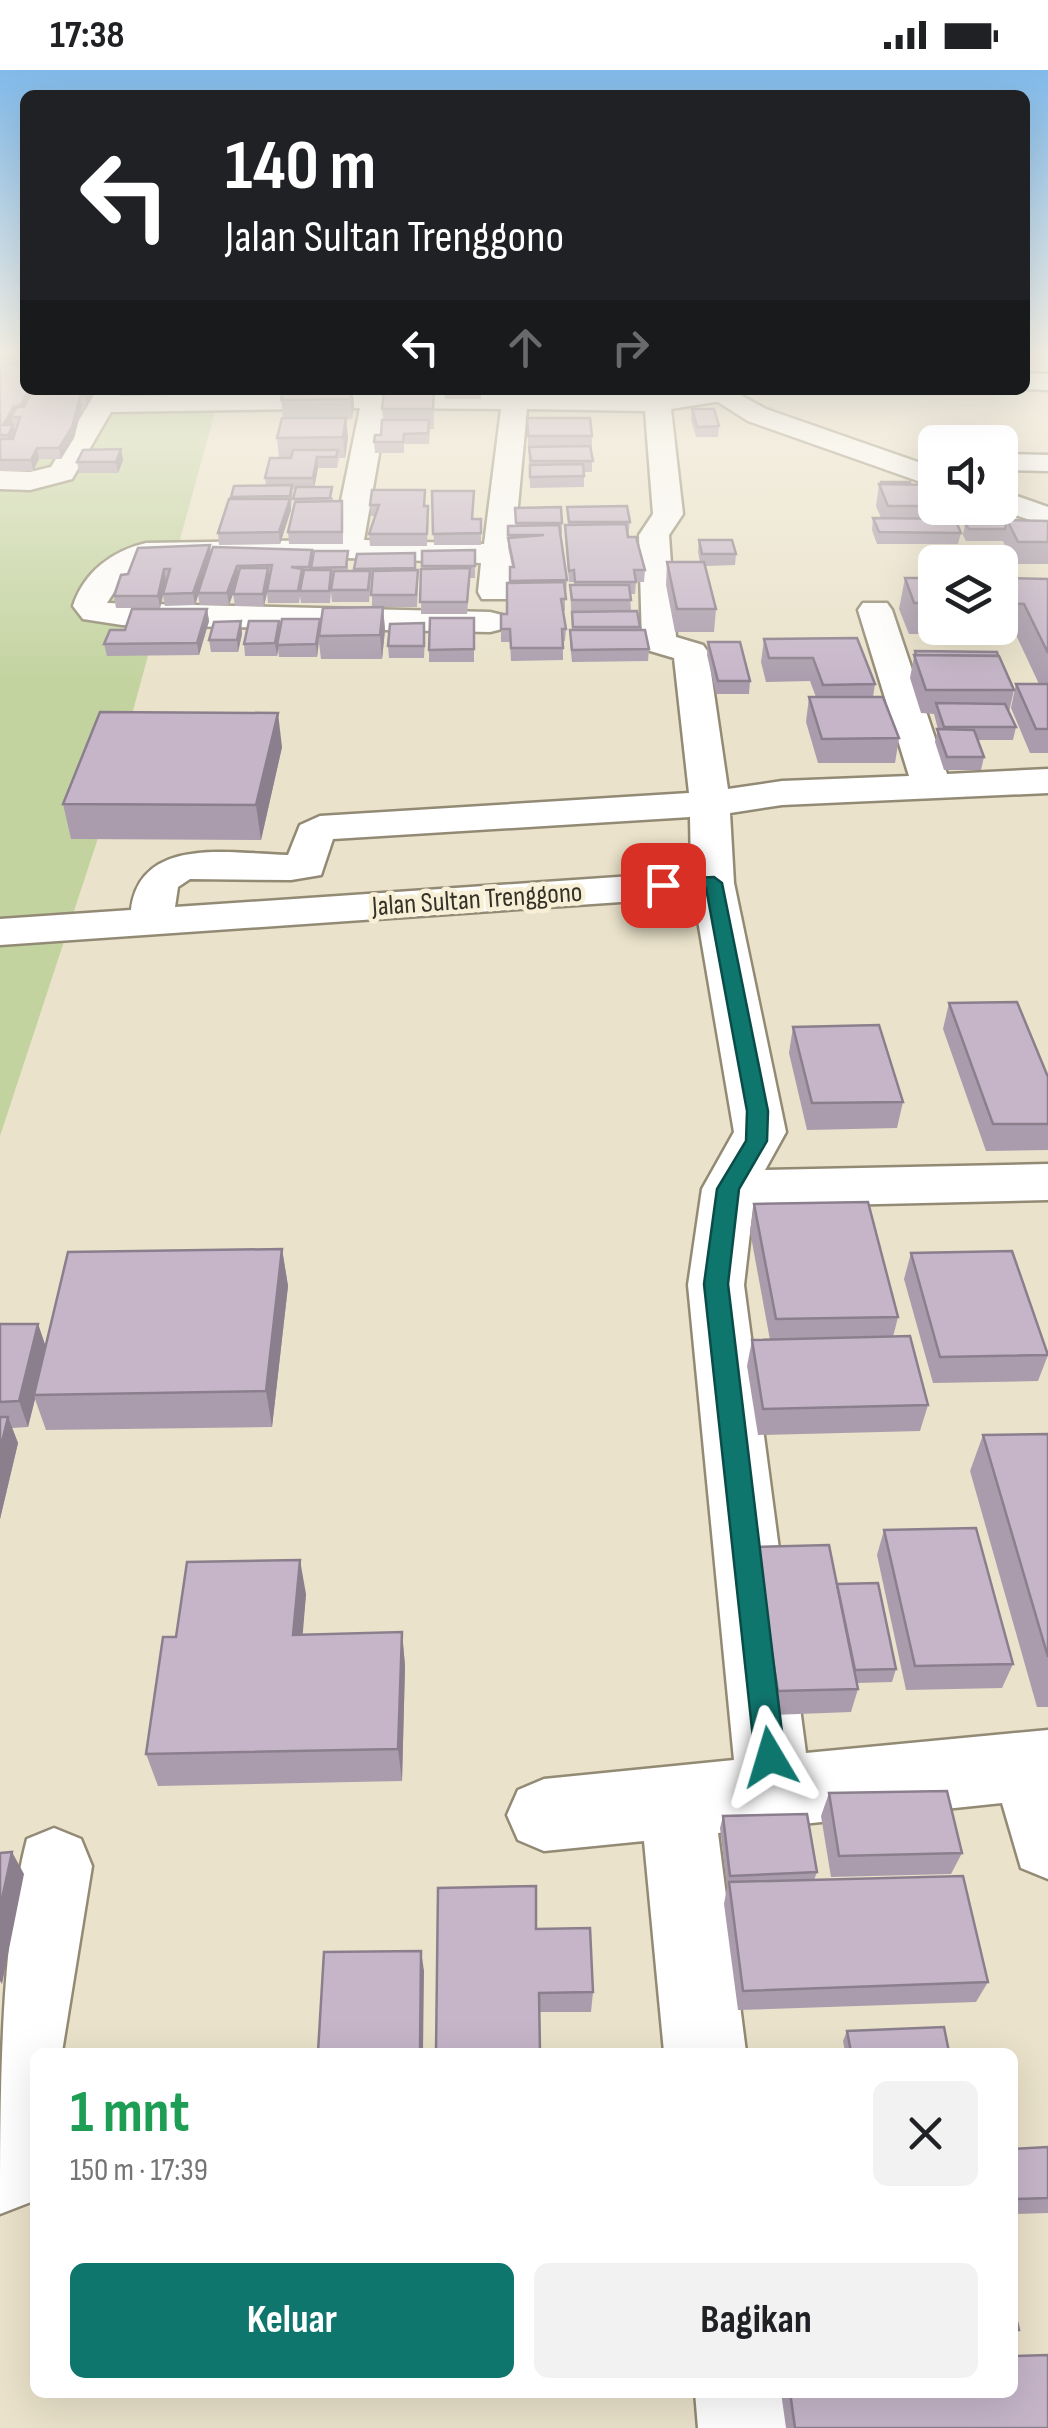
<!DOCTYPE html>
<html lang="id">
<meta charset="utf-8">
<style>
body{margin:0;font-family:"Sofia Sans Condensed",sans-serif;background:#f2f2f2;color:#202124;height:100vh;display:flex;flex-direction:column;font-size:38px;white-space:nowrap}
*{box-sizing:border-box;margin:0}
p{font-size:32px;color:#757577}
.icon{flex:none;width:55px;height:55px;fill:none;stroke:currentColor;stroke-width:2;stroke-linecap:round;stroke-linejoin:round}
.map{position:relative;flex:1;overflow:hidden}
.side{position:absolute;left:30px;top:1978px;width:988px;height:350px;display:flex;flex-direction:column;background:#fff;border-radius:15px;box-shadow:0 10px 40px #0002}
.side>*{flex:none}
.banner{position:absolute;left:20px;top:20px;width:1010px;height:305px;border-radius:15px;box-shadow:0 10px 40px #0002;background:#202124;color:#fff;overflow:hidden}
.fabs{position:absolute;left:918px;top:355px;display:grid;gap:20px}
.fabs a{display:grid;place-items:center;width:100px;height:100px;border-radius:15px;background:#fff;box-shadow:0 10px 40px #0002;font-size:50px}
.pin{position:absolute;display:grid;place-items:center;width:85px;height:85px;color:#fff;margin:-42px;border-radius:20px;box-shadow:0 5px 15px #0006}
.me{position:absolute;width:110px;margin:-55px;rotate:353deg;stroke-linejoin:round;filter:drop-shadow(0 0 8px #0008)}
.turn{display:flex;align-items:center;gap:35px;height:210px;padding:0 40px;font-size:45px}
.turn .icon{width:130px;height:130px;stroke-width:2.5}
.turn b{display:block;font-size:70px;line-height:85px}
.lanes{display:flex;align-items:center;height:95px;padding:0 40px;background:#0003;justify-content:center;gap:50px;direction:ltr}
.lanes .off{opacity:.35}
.round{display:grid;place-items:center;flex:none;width:105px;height:105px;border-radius:15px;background:#f2f2f2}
.overview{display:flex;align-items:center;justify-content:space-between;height:170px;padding:0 40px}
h1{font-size:60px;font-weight:700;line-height:75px;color:#1e9e55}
.button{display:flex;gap:20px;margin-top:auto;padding:20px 40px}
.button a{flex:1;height:115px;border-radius:15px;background:#0f766e;color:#fff;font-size:40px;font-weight:700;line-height:115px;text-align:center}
.button a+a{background:#f2f2f2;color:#202124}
.status{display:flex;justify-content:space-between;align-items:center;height:70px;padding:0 50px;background:#fff;direction:ltr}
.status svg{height:28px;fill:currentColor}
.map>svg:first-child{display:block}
.green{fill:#c2d39f}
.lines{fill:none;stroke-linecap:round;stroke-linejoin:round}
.minor-casing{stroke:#928a74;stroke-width:5}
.highway-casing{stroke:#928a74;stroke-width:5}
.minor{fill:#fff;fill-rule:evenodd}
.highway{fill:#fff;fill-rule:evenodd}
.wall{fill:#aa9cad}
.shaded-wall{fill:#8b7f8d}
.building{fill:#c6b5c9;stroke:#8b7f8d;stroke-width:2.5}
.route{fill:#0f766e;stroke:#0a4d48;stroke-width:2.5}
.labels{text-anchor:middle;stroke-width:9;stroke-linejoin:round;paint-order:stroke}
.far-street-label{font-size:28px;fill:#353229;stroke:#f8efd7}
</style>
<div class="status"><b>17:38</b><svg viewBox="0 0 49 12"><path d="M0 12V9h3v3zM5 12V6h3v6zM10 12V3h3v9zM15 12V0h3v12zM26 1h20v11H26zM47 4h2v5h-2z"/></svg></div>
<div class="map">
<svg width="1048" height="2358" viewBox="0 0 1048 2358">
<rect width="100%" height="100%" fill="#eae2ca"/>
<polygon class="green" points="0,285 25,285 25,320 221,320 98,768 0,1066"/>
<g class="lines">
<defs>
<g id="minor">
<polygon points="1025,303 1048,304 1048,320 1025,319"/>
<path d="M 97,320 L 123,320 L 120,326 L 375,322 L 657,325 L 728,320 L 731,324 L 727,330 L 671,339 L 683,444 L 669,465 L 676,567 L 703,575 L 708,582 L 728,719 L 782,711 L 909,706 L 858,540 L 863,533 L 887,533 L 892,540 L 947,704 L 1048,699 L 1048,723 L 782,735 L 730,743 L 734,813 L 786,1062 L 765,1100 L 1048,1094 L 1048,1130 L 753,1137 L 744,1215 L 806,1683 L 1048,1660 L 1048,1809 L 1021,1798 L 1002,1733 L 718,1763 L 746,1982 L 664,1982 L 644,1771 L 544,1781 L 518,1770 L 507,1745 L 518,1720 L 544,1709 L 734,1690 L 688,1215 L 702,1119 L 734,1062 L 694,827 L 0,875 L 0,849 L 131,840 C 140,764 233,784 288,785 L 300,755 L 320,746 L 689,723 L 674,588 L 647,580 L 642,573 L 639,465 L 653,444 L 645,341 L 527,339 L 510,522 L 506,529 L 482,529 L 478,522 L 481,493 L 347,488 L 149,491 L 123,508 L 107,533 L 490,542 L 502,545 L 507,552 L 502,559 L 490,562 L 122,555 L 83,549 L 73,536 C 84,502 112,481 146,473 L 333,470 L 360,338 L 111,342 L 72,409 L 30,420 L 0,419 L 0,401 L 30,402 L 51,397 ZM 387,338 L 501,339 L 484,474 L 364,470 ZM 690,747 L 691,802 L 175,837 L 178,817 L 190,809 L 291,810 L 321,805 L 333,769 Z"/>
<polygon points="1000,384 1048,385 1048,401 1000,400"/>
<path d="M 54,1758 L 81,1769 L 92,1796 L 62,1982 L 35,1982 L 35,2121 L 31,2132 L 0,2144 C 0,2031 0,1873 27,1769 Z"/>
<polygon points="695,2322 789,2322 794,2358 698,2358"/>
</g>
<g id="highway">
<polygon points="699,320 731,320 766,339 935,398 935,417 748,351"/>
<polygon points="1000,420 1048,437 1048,456 995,438 1000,438"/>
</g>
</defs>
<use href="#minor" class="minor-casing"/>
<use href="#highway" class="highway-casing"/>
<use href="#minor" class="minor"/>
<use href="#highway" class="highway"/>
</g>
<g class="wall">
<rect x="0" y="285" width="25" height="8"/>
<polygon points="0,295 25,320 94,320 87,337 82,337 74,368 61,389 39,389 33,401 0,401"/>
<polygon points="283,320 353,320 354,335 352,349 346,349 348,368 345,388 339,388 337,398 318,398 314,417 333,428 333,431 343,443 343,474 289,474 288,462 294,435 295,419 293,419 291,440 280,474 219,475 218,463 231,427 266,415 265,408 279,388 277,368 283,348 281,330"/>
<polygon points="434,320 434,359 430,359 429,374 404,374 404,383 375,383 374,372 381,365 383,350 382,339"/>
<polygon points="444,320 481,320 481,329 445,329"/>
<polygon points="692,339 719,356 718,367 696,367 691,350"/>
<polygon points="527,348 592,366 592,402 584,402 584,417 530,418"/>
<polygon points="121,379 123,390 118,403 79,403 77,392"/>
<polygon points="879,414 935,415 935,438 958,438 955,450 961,463 958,474 877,474 872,460 873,448 881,448 876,436"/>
<polygon points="432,421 473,449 481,449 481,475 434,475"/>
<polygon points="370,435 425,436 428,448 427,476 370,476 369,464 375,446 371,446"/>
<polygon points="567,437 630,452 628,467 645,500 644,512 636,512 635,524 630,524 631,541 640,557 640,560 649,579 648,591 572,592 570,573 570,560 572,560 570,515 574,515 574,512 569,512 565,466 565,455 568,455"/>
<polygon points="515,438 562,453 562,464 560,464 567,510 566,522 565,522 565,541 563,541 566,559 565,571 563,571 563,590 511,591 510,572 501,572 501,544 507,544 510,497 512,497 508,477 508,456 516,456"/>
<polygon points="1007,450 1048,451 1048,494 1013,494 1003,471 966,471 963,465 965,454 1006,454"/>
<polygon points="699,470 736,484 735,495 705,496 716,539 714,562 675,562 666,515 667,492 700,492 698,482"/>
<polygon points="210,475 211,483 312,480 313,491 348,481 348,501 355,501 357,484 415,483 416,500 418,500 418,512 417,537 383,537 385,560 382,589 321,589 319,573 317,587 279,587 278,579 277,586 245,586 244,574 280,559 320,549 320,555 372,537 372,511 371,511 369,532 332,532 331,522 330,533 301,533 300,526 299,533 268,533 267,523 264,536 235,536 233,524 235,518 229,535 200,535 198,525 195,535 165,536 163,525 160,538 116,538 114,526 128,504"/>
<polygon points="475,480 475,508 470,508 467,544 421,544 422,481"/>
<polygon points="905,508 935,508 935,558 1000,558 1000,508 1048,509 1048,683 1030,683 1011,638 1016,614 1039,614 1016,565 909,564 899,539"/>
<polygon points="207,539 209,551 199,585 107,586 104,574 125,560"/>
<polygon points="474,548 474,592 429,592 429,580"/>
<polygon points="241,551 242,564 238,582 211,582 209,570"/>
<polygon points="425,566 424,588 389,588 388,576"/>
<polygon points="857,568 875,614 873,627 899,668 895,693 818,693 806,652 809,627 816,627 810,611 766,612 761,592 764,569"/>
<polygon points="708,572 750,611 749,624 716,624 707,585"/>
<polygon points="915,581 1014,620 1009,642 1016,657 1013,670 978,670 984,687 981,700 944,700 935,672 938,659 934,644 921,643 910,608"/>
<polygon points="282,677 261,770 71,769 63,734"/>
<polygon points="949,933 1048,1007 1048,1080 986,1081 943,959"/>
<polygon points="793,957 903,1032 897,1058 807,1060 789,983"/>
<polygon points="754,1134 898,1247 893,1267 928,1335 920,1361 758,1365 747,1296 752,1270 770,1270 750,1161"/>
<polygon points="282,1179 288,1216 272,1357 46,1360 35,1329 28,1357 12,1358 18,1373 0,1449 0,1254 38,1254 45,1276"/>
<polygon points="911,1183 1048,1285 1038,1311 933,1313 904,1209"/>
<polygon points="1048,1364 1048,1637 1037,1637 970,1401 983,1365"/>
<polygon points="884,1460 1013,1594 1002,1618 906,1620 877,1485"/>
<polygon points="755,1477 837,1514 896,1599 892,1612 857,1613 858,1619 851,1642 773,1645 750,1502"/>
<polygon points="306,1524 302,1564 402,1562 405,1596 402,1711 158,1716 146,1684 176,1567"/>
<polygon points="829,1723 962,1783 951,1804 831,1807 821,1746"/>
<polygon points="723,1746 817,1802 814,1810 988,1912 976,1932 738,1940 724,1834 727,1817 720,1758"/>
<polygon points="536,1859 593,1922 591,1942 539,1942"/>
<polygon points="847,1961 949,1982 845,1982 843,1971"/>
<polygon points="1048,2077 1048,2143 1012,2144 1012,2079"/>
<polygon points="781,2322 1012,2322 1048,2358 786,2358"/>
</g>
<g class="shaded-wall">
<polygon points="29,320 37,320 22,346 20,336"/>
<polygon points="87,320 94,320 87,337 85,326"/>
<polygon points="352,320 354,335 352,349 350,329"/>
<polygon points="80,326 82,337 74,368 61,389 59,378"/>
<polygon points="14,336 17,346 11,347 13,353 5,366 3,355"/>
<polygon points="346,348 348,368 345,388 343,367"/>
<polygon points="13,355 16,366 10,376 8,365"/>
<polygon points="37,378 39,389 33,401 31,390"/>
<polygon points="121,379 123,390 118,403 116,392"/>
<polygon points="317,387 318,398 314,419 313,408"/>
<polygon points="290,429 291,440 280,474 279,462"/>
<polygon points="210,475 211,487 195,535 193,523"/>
<polygon points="237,496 239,508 229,535 227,523"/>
<polygon points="268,498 270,510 264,536 263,524"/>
<polygon points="164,499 166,511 160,538 158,526"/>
<polygon points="383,537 385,560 382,589 380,565"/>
<polygon points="207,539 209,551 199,585 197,573"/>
<polygon points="320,549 321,561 319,566 317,587 316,574"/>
<polygon points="241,551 242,564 238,582 237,570"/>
<polygon points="279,551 281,563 277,586 275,573"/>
<polygon points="278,643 282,677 261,770 256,735"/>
<polygon points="282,1179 288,1216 272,1357 266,1321"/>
<polygon points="38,1254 47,1280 34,1325 35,1329 28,1357 19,1331"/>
<polygon points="8,1347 18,1373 0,1449 0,1380"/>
<polygon points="300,1490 306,1524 300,1598 293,1565"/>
<polygon points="402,1562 405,1596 402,1711 398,1679"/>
<polygon points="12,1782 24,1804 2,1914 0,1911 0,1838"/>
<polygon points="421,1881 424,1901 423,1982 420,1982"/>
</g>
<g class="building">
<polygon points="25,294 25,320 29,320 20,336 14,336 3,355 13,355 8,365 0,365 0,295"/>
<polygon points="33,320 87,320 85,326 80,326 72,357 59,378 37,378 31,390 0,390 0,369 13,369 20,347 11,347 17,337 24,337"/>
<polygon points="283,320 352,320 350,329 281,330"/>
<polygon points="434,320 433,339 382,339 384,321"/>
<polygon points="692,339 714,339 719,356 697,357"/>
<polygon points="282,348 346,348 343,367 277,368"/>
<polygon points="527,348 590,348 592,366 528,366"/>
<polygon points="382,350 429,350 428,363 404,364 403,372 374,372 375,365 381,365"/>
<polygon points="590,376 593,391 531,391 529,377"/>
<polygon points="121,379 116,392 77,392 83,380"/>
<polygon points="293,380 338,380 336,387 317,387 313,408 265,408 270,388 291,388"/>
<polygon points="583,394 584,406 530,407 530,395"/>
<rect x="881" y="412" width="29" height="2"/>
<polygon points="879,414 935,415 935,436 888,436"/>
<polygon points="292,415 290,426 231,427 234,416"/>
<polygon points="296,417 332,417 330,428 293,429"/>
<polygon points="372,420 425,420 424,436 428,436 427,464 369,464 379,435 370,435"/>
<polygon points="432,421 474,421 472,449 481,449 481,463 433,464"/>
<polygon points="229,429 290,429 279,462 218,463"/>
<polygon points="342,431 342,462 288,462 295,432"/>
<polygon points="627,436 630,452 569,452 567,437"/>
<polygon points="561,437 562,453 516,453 515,438"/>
<polygon points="873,448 955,449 961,463 879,462"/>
<polygon points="1007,450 1048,451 1048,472 1018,472"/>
<polygon points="626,454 628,467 636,467 645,500 634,500 636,512 575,512 574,500 569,501 565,455"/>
<polygon points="965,454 1006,454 1005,459 969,459"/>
<polygon points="559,455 567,510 510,511 510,497 514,497 508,468 544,465 508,465 508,456"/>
<polygon points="699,470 732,470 736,484 702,484"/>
<polygon points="210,475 193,523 163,524 170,499 164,499 158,526 114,526 121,505 128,504 138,478"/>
<polygon points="213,477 312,480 309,497 291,497 302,499 298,521 267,521 272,495 237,496 227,523 198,523"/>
<polygon points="475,480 475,496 422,496 422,481"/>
<polygon points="314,481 348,481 346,497 311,498"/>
<polygon points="415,483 415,498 354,499 357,484"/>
<polygon points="667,492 704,492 716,539 677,539"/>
<polygon points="240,498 268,498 263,524 233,524"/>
<polygon points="470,498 467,532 420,532 421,499"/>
<polygon points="304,500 331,500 329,521 300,521"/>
<polygon points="418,500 416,525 371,525 373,501"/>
<polygon points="334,501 370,501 368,520 331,520"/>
<polygon points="905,508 935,508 935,533 914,533"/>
<polygon points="1000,508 1048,509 1048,583 1024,534 1000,533"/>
<polygon points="564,512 566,529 561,529 566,559 562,559 563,578 511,578 510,559 501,559 501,544 507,544 507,513"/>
<polygon points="570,515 629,515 631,530 572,530"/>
<polygon points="383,537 380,565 319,566 323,538"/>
<polygon points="132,539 207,539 197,573 104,574 110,560 125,560"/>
<polygon points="637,541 640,557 573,557 572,542"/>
<polygon points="430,548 474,548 474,579 429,580"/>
<polygon points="282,549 320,549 316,574 277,575"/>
<polygon points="241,551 237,570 209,570 214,552"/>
<polygon points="249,551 279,551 275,573 244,574"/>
<polygon points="424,553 424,576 388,576 390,554"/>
<polygon points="570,560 645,560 649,579 572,580"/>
<polygon points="857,568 875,614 823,615 813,588 769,588 764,569"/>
<polygon points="708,572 740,572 750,611 718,611"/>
<polygon points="915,581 997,582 998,586 916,585"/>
<polygon points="914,585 999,586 1014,620 926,620"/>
<polygon points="1016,614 1048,614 1048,659 1036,659"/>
<polygon points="809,627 883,627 899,668 822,669"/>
<polygon points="936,633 1005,634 1016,657 944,657"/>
<polygon points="100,642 278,643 256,735 63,734"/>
<polygon points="937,659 974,660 984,687 947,687"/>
<polygon points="1017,932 1048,1007 1048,1054 993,1054 949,933"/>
<polygon points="879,955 903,1032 812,1033 793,957"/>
<polygon points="868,1132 898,1247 776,1249 754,1134"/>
<polygon points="282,1179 266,1321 34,1325 68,1182"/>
<polygon points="1012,1181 1048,1285 940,1287 911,1183"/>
<polygon points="0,1254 38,1254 19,1331 0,1332"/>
<polygon points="910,1266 928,1335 763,1339 752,1270"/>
<polygon points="0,1347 8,1347 0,1380"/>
<polygon points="1048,1364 1048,1587 983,1365"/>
<polygon points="976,1458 1013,1594 915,1596 884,1460"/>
<polygon points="829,1475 858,1619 778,1621 755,1477"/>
<polygon points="300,1490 293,1565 402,1562 398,1679 146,1684 163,1567 176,1567 187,1492"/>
<polygon points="878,1513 896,1599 855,1600 837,1514"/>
<polygon points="947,1721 962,1783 839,1786 829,1723"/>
<polygon points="807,1744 817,1802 730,1806 723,1746"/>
<polygon points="12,1782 0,1838 0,1783"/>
<polygon points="963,1806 988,1912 743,1921 729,1812"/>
<polygon points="536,1816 536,1859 590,1858 593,1922 539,1923 540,1982 436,1982 438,1818"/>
<polygon points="421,1881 420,1982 318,1982 324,1882"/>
<polygon points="944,1957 949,1982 851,1982 847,1961"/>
<polygon points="1048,2077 1048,2128 1012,2129 1012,2079"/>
<polygon points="1012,2231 1019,2260 1012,2261"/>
<polygon points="1048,2285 1048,2358 795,2358 790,2322 1012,2322 1012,2286"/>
</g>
<linearGradient id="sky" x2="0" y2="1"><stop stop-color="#81baea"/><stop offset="0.46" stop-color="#f6f2e7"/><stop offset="1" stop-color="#f6f2e7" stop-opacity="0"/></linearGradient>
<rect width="1048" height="615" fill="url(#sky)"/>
<polygon class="route" points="714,807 722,813 768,1041 767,1071 739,1119 728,1214 785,1687 781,1697 770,1701 760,1697 755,1687 704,1214 717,1119 746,1071 747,1041 706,818 663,820 654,815 663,809"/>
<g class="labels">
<g class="far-street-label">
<text transform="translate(477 828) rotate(-4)" y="10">Jalan Sultan Trenggono</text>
</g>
</g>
</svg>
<div class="fabs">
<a><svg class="icon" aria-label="sound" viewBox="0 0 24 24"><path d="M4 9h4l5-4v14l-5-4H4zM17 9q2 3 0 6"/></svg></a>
<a><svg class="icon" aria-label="layers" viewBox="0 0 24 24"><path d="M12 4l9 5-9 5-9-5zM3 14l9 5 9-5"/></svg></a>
</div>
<div class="pin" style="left:663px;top:815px;background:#d93025"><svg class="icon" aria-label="arrive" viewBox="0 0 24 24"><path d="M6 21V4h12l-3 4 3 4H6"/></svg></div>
<svg class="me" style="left:770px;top:1687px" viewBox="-20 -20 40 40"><path d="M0-17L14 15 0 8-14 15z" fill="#0f766e" stroke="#fff" stroke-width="4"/></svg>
<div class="banner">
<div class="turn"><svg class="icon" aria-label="left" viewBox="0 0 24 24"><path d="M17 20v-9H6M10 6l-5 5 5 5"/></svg><div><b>140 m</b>Jalan Sultan Trenggono</div></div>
<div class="lanes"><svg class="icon" aria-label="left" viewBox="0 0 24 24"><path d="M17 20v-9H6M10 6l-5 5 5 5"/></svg><svg class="icon off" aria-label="ahead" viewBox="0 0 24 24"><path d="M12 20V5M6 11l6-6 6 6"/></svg><svg class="icon off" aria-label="right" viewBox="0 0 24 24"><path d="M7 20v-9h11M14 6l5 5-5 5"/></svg></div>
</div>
<section class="side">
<div class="overview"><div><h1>1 mnt</h1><p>150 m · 17:39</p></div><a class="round"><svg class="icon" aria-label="close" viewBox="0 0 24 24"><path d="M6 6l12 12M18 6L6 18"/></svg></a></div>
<div class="button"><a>Keluar</a><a>Bagikan</a></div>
</section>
</div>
